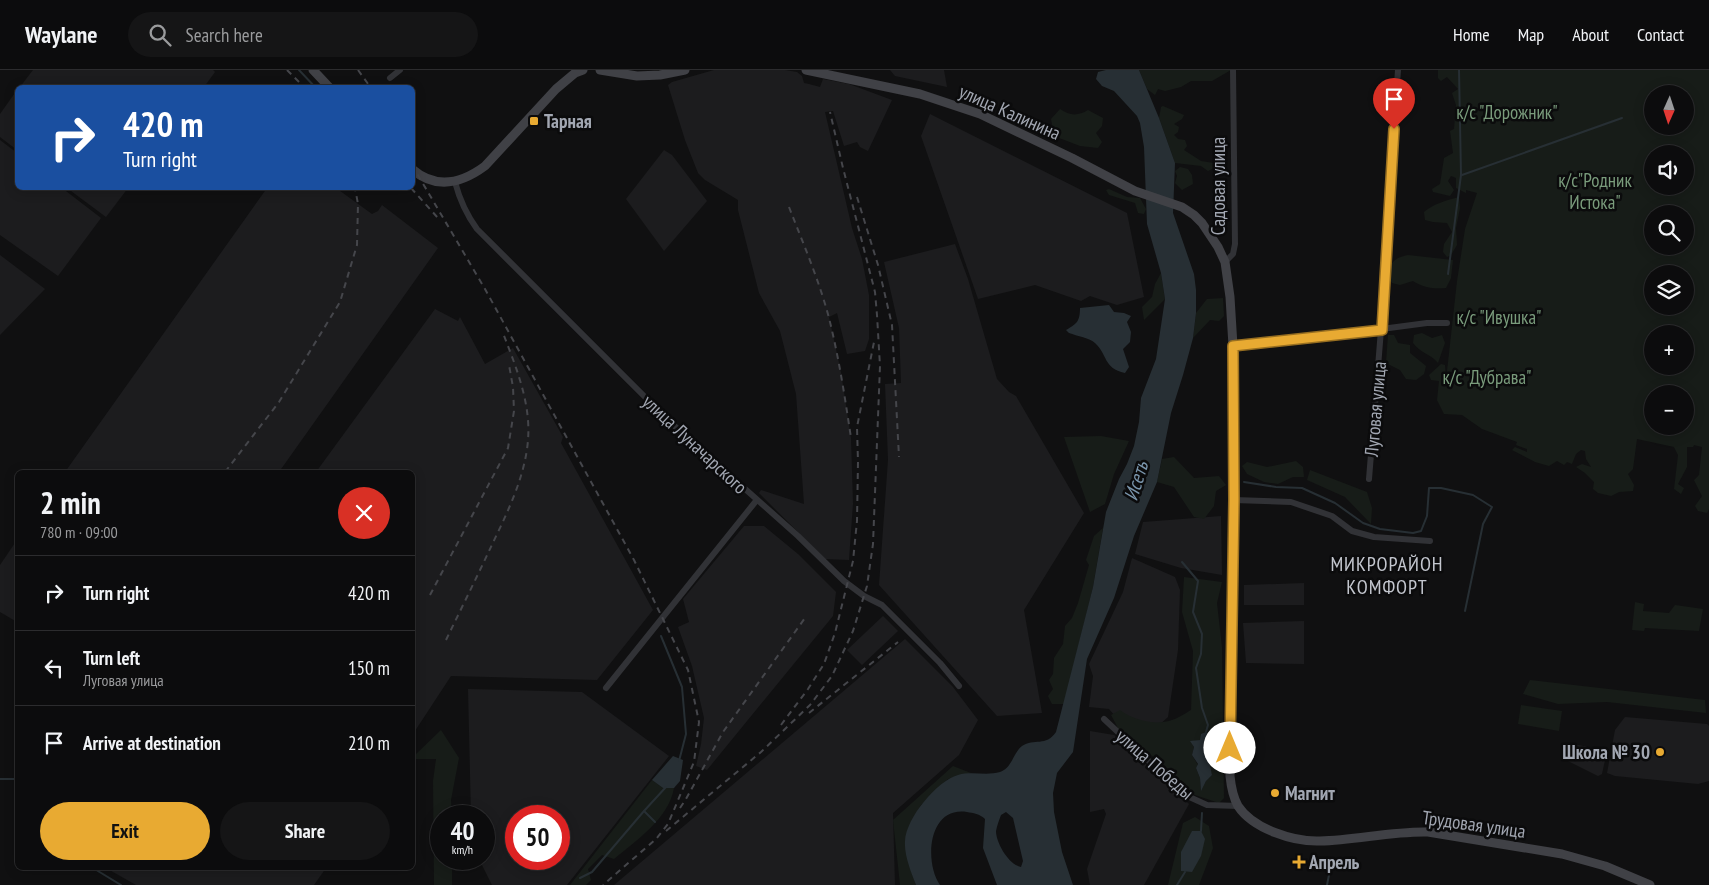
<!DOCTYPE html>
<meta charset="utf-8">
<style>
body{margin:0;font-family:"PT Sans Narrow",sans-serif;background:#151516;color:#f1f3f6;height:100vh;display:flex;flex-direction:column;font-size:19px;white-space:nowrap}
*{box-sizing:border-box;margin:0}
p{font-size:16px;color:#9a9b9d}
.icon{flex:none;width:28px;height:28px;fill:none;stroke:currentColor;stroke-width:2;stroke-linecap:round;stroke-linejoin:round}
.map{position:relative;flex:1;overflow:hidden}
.side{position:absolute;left:15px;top:400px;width:400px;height:400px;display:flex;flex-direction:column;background:#0c0c0d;border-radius:8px;box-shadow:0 2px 12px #0003,0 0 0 1px #2c2c2e}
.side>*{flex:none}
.banner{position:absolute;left:15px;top:15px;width:400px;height:105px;border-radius:8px;box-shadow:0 2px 12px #0003,0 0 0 1px #2c2c2e;background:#1a4fa0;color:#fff;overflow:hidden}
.needle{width:32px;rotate:183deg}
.controls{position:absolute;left:1644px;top:15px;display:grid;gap:10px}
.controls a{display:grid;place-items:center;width:50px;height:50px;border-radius:50%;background:#0c0c0d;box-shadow:0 2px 12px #0003,0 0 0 1px #2c2c2e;font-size:25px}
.speed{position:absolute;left:430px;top:735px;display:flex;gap:10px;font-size:25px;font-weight:700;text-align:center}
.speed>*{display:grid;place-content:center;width:65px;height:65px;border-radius:50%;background:#0c0c0d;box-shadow:0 2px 12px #0003,0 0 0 1px #2c2c2e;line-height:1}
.speed small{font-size:12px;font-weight:400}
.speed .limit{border:8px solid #d22;background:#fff;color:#111}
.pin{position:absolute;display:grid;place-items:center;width:42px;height:42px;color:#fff;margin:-51px -21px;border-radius:50% 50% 50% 0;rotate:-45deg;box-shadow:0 0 5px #0007}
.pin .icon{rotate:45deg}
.me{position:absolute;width:55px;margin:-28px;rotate:0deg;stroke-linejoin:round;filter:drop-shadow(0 0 4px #0008)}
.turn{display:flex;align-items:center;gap:18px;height:105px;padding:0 25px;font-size:22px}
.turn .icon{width:65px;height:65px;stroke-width:2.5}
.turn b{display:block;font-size:35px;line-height:42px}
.round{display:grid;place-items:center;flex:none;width:52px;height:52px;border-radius:26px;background:#151516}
.summary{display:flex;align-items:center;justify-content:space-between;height:85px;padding:0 25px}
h1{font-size:30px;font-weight:700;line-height:38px}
.button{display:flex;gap:10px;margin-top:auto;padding:10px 25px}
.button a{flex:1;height:58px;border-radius:30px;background:#e8aa32;color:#111;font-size:20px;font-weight:700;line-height:58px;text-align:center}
.button a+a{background:#151516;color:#f1f3f6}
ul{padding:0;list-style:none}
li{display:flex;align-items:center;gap:15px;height:75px;padding:0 25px;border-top:1px solid #2c2c2e}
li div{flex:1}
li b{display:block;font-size:19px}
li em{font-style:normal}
header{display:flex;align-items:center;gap:30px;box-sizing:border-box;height:70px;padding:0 25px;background:#0c0c0d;border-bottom:1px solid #2c2c2e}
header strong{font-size:24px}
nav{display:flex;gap:28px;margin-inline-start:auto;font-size:18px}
.search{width:350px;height:45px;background:#151516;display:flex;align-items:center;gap:12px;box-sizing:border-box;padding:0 18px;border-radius:28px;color:#9a9b9d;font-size:19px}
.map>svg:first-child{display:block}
.built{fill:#1c1c1e;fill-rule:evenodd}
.green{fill:#171c18;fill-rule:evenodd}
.water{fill:#272f34;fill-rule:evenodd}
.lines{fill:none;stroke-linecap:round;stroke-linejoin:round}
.stream{stroke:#272f34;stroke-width:2}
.street{stroke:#313236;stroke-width:6}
.secondary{stroke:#404146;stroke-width:9}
.rail{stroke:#45464b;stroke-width:2;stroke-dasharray:6 5;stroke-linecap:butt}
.route-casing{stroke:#976e20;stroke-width:12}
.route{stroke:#e8aa32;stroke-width:9}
.poi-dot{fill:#e8aa32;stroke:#0b0b0c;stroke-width:2}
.labels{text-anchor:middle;stroke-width:5;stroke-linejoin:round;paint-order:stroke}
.street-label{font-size:19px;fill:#a2a7b2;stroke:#0b0b0c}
.park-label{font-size:19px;fill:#7a9c7c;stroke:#0b0b0c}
.poi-label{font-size:19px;font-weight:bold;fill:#a2a7b2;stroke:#0b0b0c;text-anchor:start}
.water-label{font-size:20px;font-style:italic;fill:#7a95ac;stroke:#0b0b0c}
.neighbourhood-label{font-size:20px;letter-spacing:1px;fill:#c3c6ce;stroke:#0b0b0c}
</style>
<header>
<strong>Waylane</strong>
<div class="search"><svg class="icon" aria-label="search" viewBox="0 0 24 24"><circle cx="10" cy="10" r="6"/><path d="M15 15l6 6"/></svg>Search here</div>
<nav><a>Home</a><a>Map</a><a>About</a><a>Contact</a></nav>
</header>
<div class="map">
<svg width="1709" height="815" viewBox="0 0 1709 815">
<rect width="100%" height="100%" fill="#101011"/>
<g class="built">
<polygon points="33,0 213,0 215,2 204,17 20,17"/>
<polygon points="714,0 785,0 797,2 802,6 804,13 809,14 820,17 823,9 849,14 892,30 868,81 860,77 857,72 844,76 833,41 825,42 852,158 862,189 869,225 869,269 865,281 847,284 837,243 829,247 841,302 851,368 853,434 849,490 825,489 759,423 761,420 804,434 796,324 780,261 759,223 738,140 738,130 705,110 698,103 685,70 668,15 672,12"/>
<polygon points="890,0 944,0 947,17 895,6"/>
<polygon points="17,20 18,80 17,80 0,67 0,44"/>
<polygon points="930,44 1127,143 1144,227 1117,235 1090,226 1081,231 1035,215 978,229 921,66"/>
<polygon points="0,70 17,83 18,118 62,118 101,148 58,206 0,165"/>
<polygon points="664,80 672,85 707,131 664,181 626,129"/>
<polygon points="67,118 128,118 106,147"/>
<polygon points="267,118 336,118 372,144 378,141 382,135 438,178 279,402 65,402"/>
<polygon points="955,174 968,209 997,309 1009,322 1016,326 1084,443 1024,540 1042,643 997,646 879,515 888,390 885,314 901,313 899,258 884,192"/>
<polygon points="0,185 45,219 0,265"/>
<polygon points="435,239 458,251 460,247 485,294 513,278 563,367 561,373 653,540 597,610 451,606 413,664 412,402 316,402"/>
<polygon points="1221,446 1222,505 1181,498 1135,484 1143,452"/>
<polygon points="744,456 764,456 798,484 836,522 833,546 707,700 696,696 701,674 704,648 692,596 678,557 689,552 683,529"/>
<polygon points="17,470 17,552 0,542 0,495"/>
<polygon points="1132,488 1175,507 1180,520 1178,580 1168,647 1139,673 1109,639 1089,637 1093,606 1089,594 1123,522"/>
<polygon points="1304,513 1304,535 1244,535 1244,515"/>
<polygon points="883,546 898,561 862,595 847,580"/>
<polygon points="1304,551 1304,594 1246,593 1243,553"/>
<polygon points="905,569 953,617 978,650 959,685 893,743 895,815 614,815"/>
<path d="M 468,619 L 582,622 L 669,686 L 567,815 L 492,815 L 479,789 L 484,789 L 484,746 L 471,746 ZM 516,746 L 559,746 L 559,789 L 516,789 Z"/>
<polygon points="1625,647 1707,654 1709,656 1709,711 1698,714 1615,706 1607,703 1615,660"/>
<polygon points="1090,661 1114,665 1189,734 1144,815 1090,815 1087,799 1106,744 1104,739 1090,742"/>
<polygon points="1569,673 1607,681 1602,704 1598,706 1566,690"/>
<polygon points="106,798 326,798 314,815 136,815"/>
</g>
<g class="green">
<polygon points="1139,0 1231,0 1212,11 1191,11 1181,17 1165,21 1158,19 1155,25 1147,19"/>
<path d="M 1438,0 L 1709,0 L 1709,439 L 1707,443 L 1698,441 L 1695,436 L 1702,426 L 1694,410 L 1699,405 L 1702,377 L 1694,375 L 1693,377 L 1687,377 L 1687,397 L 1678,414 L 1684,418 L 1681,424 L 1674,419 L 1678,385 L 1674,377 L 1637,369 L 1633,399 L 1628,404 L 1634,415 L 1633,421 L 1619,422 L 1611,426 L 1598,423 L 1593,419 L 1594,412 L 1585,403 L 1576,397 L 1582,394 L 1591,397 L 1586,389 L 1585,381 L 1581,380 L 1576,384 L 1572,394 L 1567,392 L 1564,395 L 1557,391 L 1549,396 L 1535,392 L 1512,380 L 1515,377 L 1527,382 L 1527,379 L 1516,375 L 1517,372 L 1482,359 L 1462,345 L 1444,344 L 1437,330 L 1439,311 L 1431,310 L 1429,305 L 1441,294 L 1445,295 L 1446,310 L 1457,211 L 1465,159 L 1477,123 L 1466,120 L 1466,123 L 1456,118 L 1456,108 L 1451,106 L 1448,111 L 1454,120 L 1450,126 L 1433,122 L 1432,119 L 1440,114 L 1444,88 L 1453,83 L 1450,61 L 1454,59 L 1456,35 L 1452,23 L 1458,19 L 1447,7 L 1441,11 L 1438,8 ZM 1652,24 L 1685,24 L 1685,56 L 1652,56 ZM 1652,84 L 1685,84 L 1685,116 L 1652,116 ZM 1652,144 L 1685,144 L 1685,176 L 1652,176 ZM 1652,204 L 1685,204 L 1685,236 L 1652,236 ZM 1652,264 L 1685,264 L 1685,296 L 1652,296 ZM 1652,324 L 1685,324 L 1685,356 L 1652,356 Z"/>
<polygon points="1163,36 1184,45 1182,49 1174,54 1179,57 1178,62 1174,65 1178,69 1185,70 1187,76 1184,80 1201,91 1214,93 1214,98 1208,101 1201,96 1175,93 1159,48 1161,37"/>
<path d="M 1060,39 C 1070,46 1078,46 1088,40 L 1103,48 L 1102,56 L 1096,63 L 1102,72 L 1098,78 L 1080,76 L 1054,66 L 1051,49 Z"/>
<polygon points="1180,97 1188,99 1192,105 1193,114 1182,120 1175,113 1177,106 1175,101"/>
<polygon points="1109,119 1127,127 1140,128 1146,139 1144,144 1138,143 1135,133 1109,125 1106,120"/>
<path d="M 1459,127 L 1460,138 L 1456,158 L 1457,175 L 1451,185 L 1447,187 L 1443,182 L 1444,174 L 1452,162 L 1447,153 L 1433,152 L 1425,150 L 1424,142 C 1433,134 1447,130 1459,127 Z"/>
<path d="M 1408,185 L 1453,190 L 1451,208 L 1446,218 C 1434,219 1424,218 1413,211 L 1400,215 L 1392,213 L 1387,205 C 1391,192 1394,188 1408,185 Z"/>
<polygon points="1161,203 1165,229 1144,250 1142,237 1152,227 1155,214"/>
<polygon points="1223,228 1224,246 1219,251 1210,250 1193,268 1196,243 1207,229"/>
<path d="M 1422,263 L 1432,268 L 1442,265 L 1445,273 L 1438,293 C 1430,283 1421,284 1413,273 L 1414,265 Z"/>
<polygon points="1388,265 1394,265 1398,273 1410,275 1410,283 1426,296 1424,304 1416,310 1406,309 1400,300 1386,293"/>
<polygon points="1101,366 1129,371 1114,404 1105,434 1090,442 1064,367"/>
<polygon points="1174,387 1194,408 1219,406 1226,415 1216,421 1214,436 1204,449 1194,447 1174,417 1157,412 1162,389"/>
<polygon points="1296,391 1303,397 1304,407 1293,407 1278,414 1264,412 1247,404 1242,396 1247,392 1267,397"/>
<polygon points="1310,400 1367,422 1372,438 1371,454 1345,427 1307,410"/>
<polygon points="1103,458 1093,517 1064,634 1052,634 1048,626 1053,619 1049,610 1053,604 1054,588 1063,574 1065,556 1072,548 1078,533 1089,495 1086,490 1094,466"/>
<path d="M 1184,507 L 1222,512 L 1217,533 L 1222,577 L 1224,728 L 1219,733 L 1195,725 L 1180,712 L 1165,696 L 1119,660 L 1111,645 L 1120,640 C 1133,650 1153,655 1169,651 C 1177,649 1184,644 1191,640 L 1193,581 L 1182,542 ZM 1200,670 L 1212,705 L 1206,711 L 1201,720 L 1200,708 L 1196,698 L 1198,695 L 1192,685 L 1194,677 L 1191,672 Z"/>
<polygon points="1635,532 1644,534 1643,541 1669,543 1675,535 1703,539 1699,561 1645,558 1644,561 1632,560"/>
<polygon points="1530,610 1705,630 1706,643 1607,632 1558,634 1523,624"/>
<polygon points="1521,635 1562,641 1559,661 1518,654"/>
<polygon points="441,660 459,688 451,730 452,746 441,746 441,789 452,789 452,815 434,815 433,711 436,689 413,689 413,687"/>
<polygon points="953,696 971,703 948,709 921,735 908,758 912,803 916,815 900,815 893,750"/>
<path d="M 652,710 L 663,718 L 674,718 C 669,748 636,771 614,789 L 602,785 L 588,799 L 591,810 L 586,815 L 570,815 Z"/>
<polygon points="1195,747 1209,756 1213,778 1199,815 1168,815 1183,753"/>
</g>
<g class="water">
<path d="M 1106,0 L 1139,0 L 1159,48 L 1175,93 L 1173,143 L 1194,204 L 1196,220 L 1196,243 L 1193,268 L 1183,305 L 1171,343 L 1157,412 L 1134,466 L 1114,528 L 1087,589 L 1073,682 L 1057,703 L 1053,723 L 1054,742 L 1062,782 L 1073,815 L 997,815 L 983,778 L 985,749 C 980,744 973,743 967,742 C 928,736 924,792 940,815 L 916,815 C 911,802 904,785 905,771 C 906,748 937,711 958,705 C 971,701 987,706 1000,702 C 1012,698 1013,683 1022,676 C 1034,668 1046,677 1056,662 L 1093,517 L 1106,442 L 1119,409 L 1127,394 L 1134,376 L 1139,352 L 1141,328 L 1156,289 L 1165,229 L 1161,203 L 1147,154 L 1144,77 L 1140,53 L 1137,46 L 1114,21 L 1102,16 L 1096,9 L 1098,2 ZM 1006,742 L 1013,748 L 1023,791 L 1021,797 C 1009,795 996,773 996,761 C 997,756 999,750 1001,745 Z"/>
<path d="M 1109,235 L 1114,242 L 1124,243 L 1131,246 L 1127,252 L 1131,262 L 1130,272 L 1123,279 L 1129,297 L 1125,303 C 1103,298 1108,285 1095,273 C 1090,268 1077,266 1069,263 L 1066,260 C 1077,254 1080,251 1080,238 Z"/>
<polygon points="1206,662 1216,681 1209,691 1212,705 1206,711 1201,721 1200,708 1196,698 1198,694 1192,685 1194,677 1190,671 1200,670 1201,664"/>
<polygon points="673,686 683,690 680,711 674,718 663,718 652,710"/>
<polygon points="1192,761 1201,761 1205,769 1201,786 1192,802 1181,801 1181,782"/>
</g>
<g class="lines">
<g class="stream">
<polyline points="299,0 316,18"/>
<polyline points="1462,105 1622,48"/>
<polyline points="1448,204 1461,105 1459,0"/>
<polyline points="1244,412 1276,417 1302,418 1335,433 1363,453 1380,459 1413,463 1421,461 1427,446 1429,418 1441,418 1473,425 1492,437 1483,454 1465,541"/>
<polyline points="1182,492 1198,511 1193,542 1202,564 1201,584 1196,598 1202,638 1208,655 1206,662"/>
<polyline points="661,566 682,617 686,664 679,691"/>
<polyline points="0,709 18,709"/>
<polyline points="644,741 666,717"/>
<polyline points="1201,761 1202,743"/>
<polyline points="93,798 121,815"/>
<polyline points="580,808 592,802 644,741 655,752"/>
<polyline points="1177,815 1185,802"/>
<polyline points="1327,815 1331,795"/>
</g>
<g class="street">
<polyline points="390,8 400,0"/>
<path d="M 455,112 C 460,131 466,144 477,159 L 670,352 L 798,466 L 844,511 L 864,526 L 882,535 L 940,593 L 959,616"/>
<polyline points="1225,192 1233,184 1235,174 1233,0"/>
<polyline points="1233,276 1321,267 1427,253 1447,253"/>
<polyline points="1369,409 1387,185 1387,158 1398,0"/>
<polyline points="1234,430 1291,432 1332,446 1352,461 1374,467 1430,471"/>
<polyline points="606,618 756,431"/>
<polyline points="1104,649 1185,725 1207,735 1239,736"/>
</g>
<g class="secondary">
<polyline points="313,0 330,18"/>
<polyline points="600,0 637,6 660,5 685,0"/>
<path d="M 806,0 L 920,24 L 980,44 L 1072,88 L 1135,121 L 1182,137 L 1194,145 L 1202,153 L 1218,177 L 1225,192 L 1230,227 L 1233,276 L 1234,430 L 1230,706 C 1231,716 1233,727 1238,736 C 1253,759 1294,772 1320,771 C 1357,770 1392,761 1428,762 L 1562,784 L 1605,796 L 1650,815"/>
<path d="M 412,99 C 436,120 462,113 485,96 L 556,19 L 575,3 L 583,0"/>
</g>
<g class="rail">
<polyline points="287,0 305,18"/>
<polyline points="358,0 371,18"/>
<polyline points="412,95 485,219 634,490 688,600 699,652 694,692 668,754 656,769 603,815"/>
<polyline points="411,118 438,148"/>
<polyline points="857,127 878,195 892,255 899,387"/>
<path d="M 789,137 C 803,173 819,210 829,248 C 839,288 845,328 851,368"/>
<polyline points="225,402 279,332 340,232 357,175 358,134 355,118"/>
<polyline points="430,525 508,378 514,341 513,317 509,295"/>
<path d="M 446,570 C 460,541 475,511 489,481 C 505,447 525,409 528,370 C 531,333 516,297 503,263"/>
<polyline points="809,643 898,572"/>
<polyline points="781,655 808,619 824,594 835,563 853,491 857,451 858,392 857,357 874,272"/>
<polyline points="680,738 686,729 723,662 805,548"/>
<polyline points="666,761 761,682 810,635 832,606 853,561 867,516 873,474 880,296 877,245 875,222 843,98 830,42"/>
</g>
</g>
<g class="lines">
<defs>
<polyline id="route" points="1230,678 1234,430 1233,276 1382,260 1394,59"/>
</defs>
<use href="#route" class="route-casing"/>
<use href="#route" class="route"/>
</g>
<g class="poi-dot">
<rect x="529" y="46" width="10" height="10" rx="2.5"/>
<circle cx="1660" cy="682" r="5"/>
<circle cx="1275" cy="723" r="5"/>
<path d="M1296.5 784.5h5v5h5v5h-5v5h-5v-5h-5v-5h5z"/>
</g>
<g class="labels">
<g class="street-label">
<text transform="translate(1010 42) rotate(24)" y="7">улица Калинина</text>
<text transform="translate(1218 116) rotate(-90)" y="7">Садовая улица</text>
<text transform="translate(1375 339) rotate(-85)" y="7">Луговая улица</text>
<text transform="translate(695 374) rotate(43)" y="7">улица Луначарского</text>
<text transform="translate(1155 694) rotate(41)" y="7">улица Победы</text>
<text transform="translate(1474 754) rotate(8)" y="7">Трудовая улица</text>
</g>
<g class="park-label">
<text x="1507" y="49">к/с "Дорожник"</text>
<text x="1595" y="117">к/с"Родник<tspan x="1595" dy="22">Истока"</tspan></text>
<text x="1499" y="254">к/с "Ивушка"</text>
<text x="1487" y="314">к/с "Дубрава"</text>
</g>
<g class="poi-label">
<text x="544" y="58">Тарная</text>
<text x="1650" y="689" text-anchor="end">Школа № 30</text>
<text x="1285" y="730">Магнит</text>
<text x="1309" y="799">Апрель</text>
</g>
<g class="water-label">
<text transform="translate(1136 411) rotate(-73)" y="7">Исеть</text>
</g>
<g class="neighbourhood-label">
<text x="1387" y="501">МИКРОРАЙОН<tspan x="1387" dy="23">КОМФОРТ</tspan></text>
</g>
</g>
</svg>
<div class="controls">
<a><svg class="needle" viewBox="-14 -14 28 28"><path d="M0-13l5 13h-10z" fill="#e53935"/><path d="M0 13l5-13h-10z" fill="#9a9b9d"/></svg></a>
<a><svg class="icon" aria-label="sound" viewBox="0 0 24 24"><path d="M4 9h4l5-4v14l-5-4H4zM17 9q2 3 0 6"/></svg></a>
<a><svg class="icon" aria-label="search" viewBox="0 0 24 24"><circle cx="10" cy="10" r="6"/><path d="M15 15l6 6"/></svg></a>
<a><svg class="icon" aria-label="layers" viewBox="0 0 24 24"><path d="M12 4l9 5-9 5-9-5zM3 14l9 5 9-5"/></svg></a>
<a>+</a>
<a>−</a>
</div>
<div class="speed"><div>40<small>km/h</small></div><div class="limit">50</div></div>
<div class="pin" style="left:1394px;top:59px;background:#d93025"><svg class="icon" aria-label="arrive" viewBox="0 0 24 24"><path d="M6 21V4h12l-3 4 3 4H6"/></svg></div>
<svg class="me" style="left:1230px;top:678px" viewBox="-20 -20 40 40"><circle r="19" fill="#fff"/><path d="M0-13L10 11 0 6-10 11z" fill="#e8aa32"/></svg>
<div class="banner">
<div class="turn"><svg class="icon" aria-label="right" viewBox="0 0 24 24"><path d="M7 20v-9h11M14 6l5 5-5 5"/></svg><div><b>420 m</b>Turn right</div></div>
</div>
<section class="side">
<div class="summary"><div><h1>2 min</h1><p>780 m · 09:00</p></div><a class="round" style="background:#d93025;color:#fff"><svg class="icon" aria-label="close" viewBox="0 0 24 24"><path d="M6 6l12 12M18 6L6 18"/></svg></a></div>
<ul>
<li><svg class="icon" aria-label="right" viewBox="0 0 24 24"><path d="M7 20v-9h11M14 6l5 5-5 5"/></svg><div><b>Turn right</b></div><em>420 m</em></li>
<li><svg class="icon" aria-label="left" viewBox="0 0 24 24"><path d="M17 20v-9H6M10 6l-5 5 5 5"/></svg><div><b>Turn left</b><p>Луговая улица</p></div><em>150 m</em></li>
<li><svg class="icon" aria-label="arrive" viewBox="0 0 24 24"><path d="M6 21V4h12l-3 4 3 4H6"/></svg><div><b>Arrive at destination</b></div><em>210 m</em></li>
</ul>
<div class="button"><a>Exit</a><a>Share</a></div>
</section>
</div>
